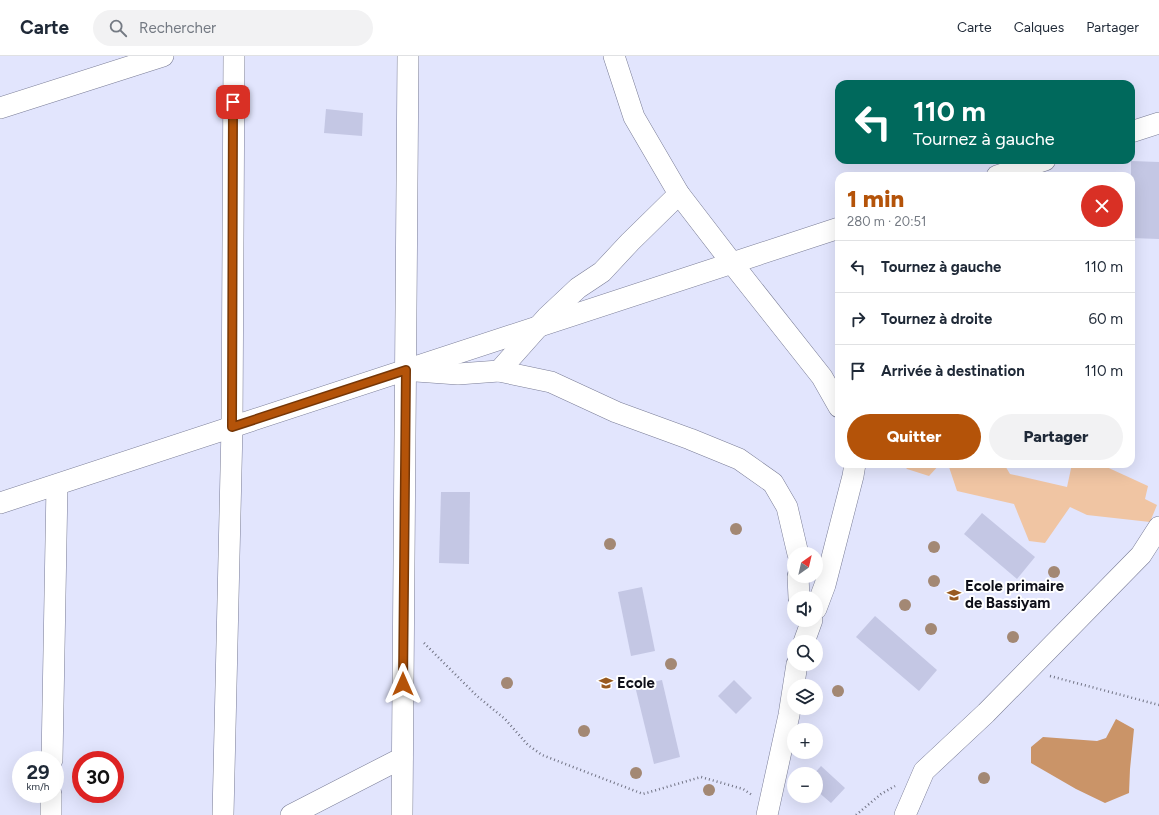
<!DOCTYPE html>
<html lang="fr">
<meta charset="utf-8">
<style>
body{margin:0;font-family:Figtree,sans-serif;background:#f2f2f3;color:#1f2937;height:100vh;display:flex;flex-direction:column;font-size:15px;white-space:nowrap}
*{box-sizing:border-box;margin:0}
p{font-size:13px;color:#747a83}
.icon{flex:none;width:22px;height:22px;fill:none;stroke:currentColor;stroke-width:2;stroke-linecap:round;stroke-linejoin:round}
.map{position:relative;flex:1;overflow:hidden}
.sheet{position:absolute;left:835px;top:116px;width:300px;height:296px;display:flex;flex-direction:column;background:#fff;border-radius:12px;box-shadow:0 4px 16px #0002}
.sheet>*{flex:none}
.banner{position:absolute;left:835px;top:24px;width:300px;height:84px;border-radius:12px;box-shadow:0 4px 16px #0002;background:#00695c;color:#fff;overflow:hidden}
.needle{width:26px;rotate:34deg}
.buttons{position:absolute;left:787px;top:491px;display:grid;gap:8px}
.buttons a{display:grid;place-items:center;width:36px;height:36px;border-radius:50%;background:#fff;box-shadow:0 4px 16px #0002;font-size:20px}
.speed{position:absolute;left:12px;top:695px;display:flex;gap:8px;font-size:20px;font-weight:700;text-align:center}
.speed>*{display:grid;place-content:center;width:52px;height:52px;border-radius:50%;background:#fff;box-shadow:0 4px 16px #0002;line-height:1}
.speed small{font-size:10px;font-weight:400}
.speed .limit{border:6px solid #d22;background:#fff;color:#111}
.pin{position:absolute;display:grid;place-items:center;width:34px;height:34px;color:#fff;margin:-17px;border-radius:8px;box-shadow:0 2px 6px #0006}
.me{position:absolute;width:44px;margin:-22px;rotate:0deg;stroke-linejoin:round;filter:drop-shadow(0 0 3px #0008)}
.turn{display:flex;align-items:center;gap:14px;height:84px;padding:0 12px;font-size:18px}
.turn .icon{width:52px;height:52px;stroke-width:2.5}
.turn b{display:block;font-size:28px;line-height:34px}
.round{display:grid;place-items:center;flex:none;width:42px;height:42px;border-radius:21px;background:#f2f2f3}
.head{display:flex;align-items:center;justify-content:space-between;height:68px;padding:0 12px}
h1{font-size:24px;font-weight:800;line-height:30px;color:#b45309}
.primary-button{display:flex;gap:8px;margin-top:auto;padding:8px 12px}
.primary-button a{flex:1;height:46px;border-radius:24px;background:#b45309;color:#fff;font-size:16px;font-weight:800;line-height:46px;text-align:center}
.primary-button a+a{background:#f2f2f3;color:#1f2937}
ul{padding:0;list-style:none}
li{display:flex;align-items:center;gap:12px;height:52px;padding:0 12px;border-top:1px solid #e0e1e3}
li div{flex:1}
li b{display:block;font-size:15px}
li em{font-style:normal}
header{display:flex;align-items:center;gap:24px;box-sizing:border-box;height:56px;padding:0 20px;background:#fff;border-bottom:1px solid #e0e1e3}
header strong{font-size:19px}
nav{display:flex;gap:22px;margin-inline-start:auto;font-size:14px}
.search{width:280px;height:36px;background:#f2f2f3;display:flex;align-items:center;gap:10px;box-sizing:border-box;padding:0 14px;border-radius:22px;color:#747a83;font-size:15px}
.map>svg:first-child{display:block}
.green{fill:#f0c5a3}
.forest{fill:#ca9468}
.building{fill:#c4c7e4}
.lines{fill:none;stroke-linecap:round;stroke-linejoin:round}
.minor-casing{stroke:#797c96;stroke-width:22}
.path{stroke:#717384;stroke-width:2.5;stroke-dasharray:1 3;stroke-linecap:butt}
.minor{stroke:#fff;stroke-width:21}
.tree{fill:#a38874}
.route-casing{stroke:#753606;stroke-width:10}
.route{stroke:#b45309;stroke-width:7}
.labels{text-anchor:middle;stroke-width:4;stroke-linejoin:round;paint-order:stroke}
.poi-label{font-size:15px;font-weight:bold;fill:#0e0f19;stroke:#fff;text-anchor:start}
</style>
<header>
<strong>Carte</strong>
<div class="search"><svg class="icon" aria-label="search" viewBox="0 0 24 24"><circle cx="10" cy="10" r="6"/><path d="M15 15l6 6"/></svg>Rechercher</div>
<nav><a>Carte</a><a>Calques</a><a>Partager</a></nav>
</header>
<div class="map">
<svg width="1159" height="759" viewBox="0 0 1159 759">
<rect width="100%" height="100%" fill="#e2e5fd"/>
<g class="green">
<polygon points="903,408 940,408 929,420 907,413"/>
<polygon points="948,408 1004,408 1010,418 1067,431 1072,408 1100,408 1148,430 1145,443 1157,449 1150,466 1087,459 1070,451 1045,487 1029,485 1014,448 957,435"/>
</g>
<polygon class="forest" points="1116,663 1134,673 1130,713 1129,737 1105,747 1076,733 1031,707 1031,691 1043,681 1097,685 1106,682"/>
<g class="building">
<polygon points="326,53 363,57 362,80 324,77"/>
<polygon points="1131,105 1159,106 1159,183 1131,182"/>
<polygon points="441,436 470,436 469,508 439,507"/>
<polygon points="982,457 1035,501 1017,523 964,478"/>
<polygon points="642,531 655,595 631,600 618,536"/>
<polygon points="875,560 937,614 919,635 856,581"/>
<polygon points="662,624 680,701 654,708 635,630"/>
<polygon points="734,624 752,642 736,658 718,640"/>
<polygon points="821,710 845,732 831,747 816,734 816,718 814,718"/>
</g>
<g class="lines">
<defs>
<g id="minor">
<polyline points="614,0 634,61 679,138 739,216 822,321 839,351"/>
<polyline points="0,52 163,0"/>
<polyline points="1131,76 1159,67"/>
<polyline points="997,120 1045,104"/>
<polyline points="416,315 458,318 499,315 547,261 578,232 602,216 630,186 679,138"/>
<polyline points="499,315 551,326 616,356 690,383 739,403 773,427 787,451 798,498"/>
<polyline points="0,447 839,172"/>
<polyline points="798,520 799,542"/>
<polyline points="816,553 825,529 853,420 855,408"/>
<polyline points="804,586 812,564"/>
<polyline points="52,704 57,429"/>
<polyline points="51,759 51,738"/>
<polyline points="223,759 232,371 234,0"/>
<polyline points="291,759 402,702"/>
<polyline points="402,759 408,0"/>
<polyline points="767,759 789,659 797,608"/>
<polyline points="905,759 924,715 986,657 1141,499 1159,471"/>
</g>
</defs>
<use href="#minor" class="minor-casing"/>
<g class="path">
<polyline points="424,587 477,640 505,663 528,689 542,699 643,738 701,721 743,733 752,739"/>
<polyline points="1050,620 1159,649"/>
<polyline points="856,759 881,738 895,730"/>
</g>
<use href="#minor" class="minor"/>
</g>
<g class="tree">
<circle cx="736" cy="473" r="6"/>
<circle cx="610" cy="488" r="6"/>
<circle cx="934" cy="491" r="6"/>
<circle cx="1054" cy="516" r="6"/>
<circle cx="934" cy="525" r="6"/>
<circle cx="905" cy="549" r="6"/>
<circle cx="931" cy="573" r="6"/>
<circle cx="1013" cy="581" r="6"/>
<circle cx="671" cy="608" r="6"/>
<circle cx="507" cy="627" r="6"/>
<circle cx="838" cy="635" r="6"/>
<circle cx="584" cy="675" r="6"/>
<circle cx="636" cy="717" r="6"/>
<circle cx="984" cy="722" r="6"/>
<circle cx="709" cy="734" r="6"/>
</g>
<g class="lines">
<defs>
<polyline id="route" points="233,46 232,371 406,314 403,628"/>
</defs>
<use href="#route" class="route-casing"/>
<use href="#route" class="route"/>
</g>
<defs>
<symbol id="school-bare" viewBox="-9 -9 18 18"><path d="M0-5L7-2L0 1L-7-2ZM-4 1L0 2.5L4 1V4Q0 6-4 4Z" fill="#985a1f" stroke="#fff" stroke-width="2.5" paint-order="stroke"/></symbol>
</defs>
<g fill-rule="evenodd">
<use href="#school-bare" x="944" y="529" width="20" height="20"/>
<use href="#school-bare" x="596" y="617" width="20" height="20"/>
</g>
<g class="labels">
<g class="poi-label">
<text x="965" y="535">Ecole primaire<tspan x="965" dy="17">de Bassiyam</tspan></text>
<text x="617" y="632">Ecole</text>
</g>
</g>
</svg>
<div class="buttons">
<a><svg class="needle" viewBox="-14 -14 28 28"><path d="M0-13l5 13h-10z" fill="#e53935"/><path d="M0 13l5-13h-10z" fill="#747a83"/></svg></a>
<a><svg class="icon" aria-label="sound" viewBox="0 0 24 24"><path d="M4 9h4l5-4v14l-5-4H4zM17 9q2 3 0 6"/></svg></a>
<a><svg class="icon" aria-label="search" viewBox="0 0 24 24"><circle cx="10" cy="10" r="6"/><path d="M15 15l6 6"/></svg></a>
<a><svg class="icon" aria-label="layers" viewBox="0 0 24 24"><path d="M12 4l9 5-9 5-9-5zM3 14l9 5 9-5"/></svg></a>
<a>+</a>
<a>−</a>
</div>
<div class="speed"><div>29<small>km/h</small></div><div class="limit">30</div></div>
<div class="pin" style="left:233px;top:46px;background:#d93025"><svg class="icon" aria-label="arrive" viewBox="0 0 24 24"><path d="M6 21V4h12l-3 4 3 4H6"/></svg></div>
<svg class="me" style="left:403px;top:628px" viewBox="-20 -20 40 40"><path d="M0-17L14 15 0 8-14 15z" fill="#b45309" stroke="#fff" stroke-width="4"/></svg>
<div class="banner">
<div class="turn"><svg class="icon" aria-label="left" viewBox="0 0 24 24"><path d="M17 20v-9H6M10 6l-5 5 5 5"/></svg><div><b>110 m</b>Tournez à gauche</div></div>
</div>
<section class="sheet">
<div class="head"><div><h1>1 min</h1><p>280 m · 20:51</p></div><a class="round" style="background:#d93025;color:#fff"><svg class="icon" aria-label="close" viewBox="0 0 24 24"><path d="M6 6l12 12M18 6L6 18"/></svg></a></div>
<ul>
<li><svg class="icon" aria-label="left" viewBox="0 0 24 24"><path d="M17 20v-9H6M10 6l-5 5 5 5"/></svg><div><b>Tournez à gauche</b></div><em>110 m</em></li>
<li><svg class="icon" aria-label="right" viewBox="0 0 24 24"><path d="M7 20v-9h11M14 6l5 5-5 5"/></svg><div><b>Tournez à droite</b></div><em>60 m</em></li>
<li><svg class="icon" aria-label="arrive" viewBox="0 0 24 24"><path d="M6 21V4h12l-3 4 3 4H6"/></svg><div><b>Arrivée à destination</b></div><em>110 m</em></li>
</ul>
<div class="primary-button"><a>Quitter</a><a>Partager</a></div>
</section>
</div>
